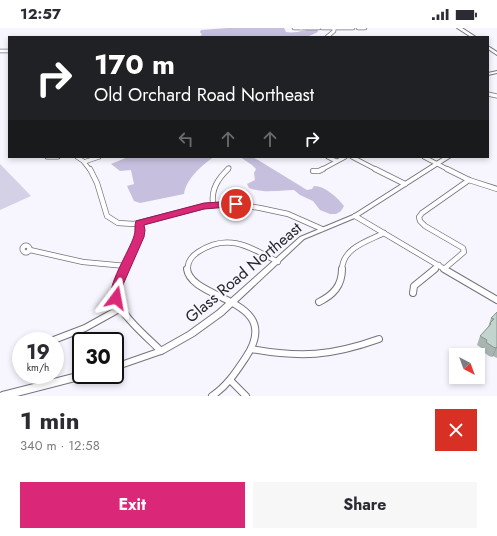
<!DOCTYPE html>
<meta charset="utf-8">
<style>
body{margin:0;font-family:Jost,sans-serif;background:#f7f7f7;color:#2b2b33;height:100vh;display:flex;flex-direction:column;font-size:15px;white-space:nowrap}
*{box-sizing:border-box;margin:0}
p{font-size:13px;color:#7c7c81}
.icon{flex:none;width:22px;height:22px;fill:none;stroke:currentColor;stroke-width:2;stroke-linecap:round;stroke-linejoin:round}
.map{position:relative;height:368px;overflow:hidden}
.drawer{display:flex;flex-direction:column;background:#fff;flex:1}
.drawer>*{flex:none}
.banner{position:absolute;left:8px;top:8px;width:481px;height:122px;border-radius:0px;box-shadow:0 2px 6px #0003;background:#202124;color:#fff;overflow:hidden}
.needle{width:26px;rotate:139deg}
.fabs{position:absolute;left:449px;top:320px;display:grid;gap:8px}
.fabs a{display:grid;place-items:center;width:36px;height:36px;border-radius:0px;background:#fff;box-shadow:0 2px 6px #0003;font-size:20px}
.speed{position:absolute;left:12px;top:304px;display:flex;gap:8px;font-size:20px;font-weight:700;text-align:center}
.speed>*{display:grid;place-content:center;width:52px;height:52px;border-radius:50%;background:#fff;box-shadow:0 2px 6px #0003;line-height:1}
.speed small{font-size:10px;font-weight:400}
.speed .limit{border:2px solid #111;border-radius:6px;background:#fff;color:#111}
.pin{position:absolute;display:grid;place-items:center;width:34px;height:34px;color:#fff;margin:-17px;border:2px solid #fff;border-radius:50%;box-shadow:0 1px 4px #0007}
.me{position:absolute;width:44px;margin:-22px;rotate:13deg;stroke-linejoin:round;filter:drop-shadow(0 0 3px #0008)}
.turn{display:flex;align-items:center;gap:14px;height:84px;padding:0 20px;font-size:18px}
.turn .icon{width:52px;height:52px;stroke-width:2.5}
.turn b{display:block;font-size:28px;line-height:34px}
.lanes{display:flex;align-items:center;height:38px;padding:0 20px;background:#0003;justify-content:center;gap:20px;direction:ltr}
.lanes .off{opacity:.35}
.round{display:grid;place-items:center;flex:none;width:42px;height:42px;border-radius:0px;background:#f7f7f7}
.head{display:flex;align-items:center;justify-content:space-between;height:68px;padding:0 20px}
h1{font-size:24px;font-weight:700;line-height:30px}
.primary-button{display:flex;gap:8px;margin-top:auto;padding:8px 20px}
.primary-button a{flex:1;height:46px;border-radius:0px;background:#db2777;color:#fff;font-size:16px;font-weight:700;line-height:46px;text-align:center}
.primary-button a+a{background:#f7f7f7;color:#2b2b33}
.status{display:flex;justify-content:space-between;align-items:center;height:28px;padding:0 20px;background:#fff;direction:ltr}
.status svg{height:11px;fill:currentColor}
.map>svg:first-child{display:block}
.green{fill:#d4d0e6}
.forest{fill:#c6bfde}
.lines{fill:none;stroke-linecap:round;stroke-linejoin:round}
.street-far3-casing{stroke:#75737f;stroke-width:4.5}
.street-far2-casing{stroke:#75737f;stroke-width:5}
.street-far1-casing{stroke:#75737f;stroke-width:6}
.street-casing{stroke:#75737f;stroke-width:8}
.secondary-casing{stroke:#75737f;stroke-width:2}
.primary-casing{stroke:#75737f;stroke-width:2}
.street-far3{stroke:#fff;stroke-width:3}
.street-far2{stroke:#fff;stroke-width:3.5}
.street-far1{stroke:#fff;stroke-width:4.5}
.street{stroke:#fff;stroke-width:6}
.secondary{fill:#fff;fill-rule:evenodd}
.primary{fill:#fff;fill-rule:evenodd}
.wall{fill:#a8b5b1}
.shaded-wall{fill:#889490}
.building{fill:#c3d3ce;stroke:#889490}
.route{fill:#db2777;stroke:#8e194d}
.labels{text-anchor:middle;stroke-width:3.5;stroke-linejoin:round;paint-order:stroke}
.street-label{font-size:16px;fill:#26252a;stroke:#f7f5fe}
</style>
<div class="status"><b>12:57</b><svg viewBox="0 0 49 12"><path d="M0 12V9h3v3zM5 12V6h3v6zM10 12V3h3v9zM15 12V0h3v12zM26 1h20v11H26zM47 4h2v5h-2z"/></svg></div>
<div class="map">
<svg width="497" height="368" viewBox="0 0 497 368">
<rect width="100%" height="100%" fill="#f7f5fe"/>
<polygon class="green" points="0,136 31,168 0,182"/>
<g class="forest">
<path d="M 228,0 L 284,0 L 286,4 C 296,6 306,1 317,1 L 318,4 L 307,9 L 198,9 L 202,7 L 200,4 L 201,2 Z"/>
<path d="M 128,129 L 214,129 C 202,137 186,151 184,166 L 140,175 L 134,173 L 127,158 L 134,156 L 131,142 L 120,143 L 111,136 Z"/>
<path d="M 240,129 L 252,129 L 258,132 L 307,162 L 312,161 L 314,158 C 325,158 337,169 344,178 L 341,183 L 336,186 L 330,186 L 320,182 L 313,173 L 300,167 L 294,162 C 278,162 265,166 249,160 L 247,156 L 255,152 L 254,145 L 256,141 L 252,137 Z"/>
</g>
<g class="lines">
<defs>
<g id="street-far3">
<polyline points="294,0 301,0"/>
<polyline points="301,0 319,0"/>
<polyline points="322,0 353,0"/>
<polyline points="358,0 365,0"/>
<polyline points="327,9 334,3 334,1"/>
<polyline points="0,23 9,23"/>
</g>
<g id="street-far2">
<polyline points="488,66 497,68"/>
<polyline points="47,129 58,129"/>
<polyline points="77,129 83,133 90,142"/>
<polyline points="328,129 336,133"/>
<polyline points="352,129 377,142"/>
<polyline points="424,129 449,142"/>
<polyline points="84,134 99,129"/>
<polyline points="227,142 229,140"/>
<polyline points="321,142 345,129"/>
</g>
<g id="street-far1">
<polyline points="90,141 97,155 107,188 118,195 134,196 205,178 234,176 260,180 288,186 322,201"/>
<polyline points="375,141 405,156"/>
<polyline points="447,141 469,152 497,161"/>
<polyline points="313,143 319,143 323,141"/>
<path d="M 213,176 C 211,161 218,151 228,141"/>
<polyline points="355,188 446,242"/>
<circle cx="26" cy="221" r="3.5"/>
<polyline points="30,222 83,234 126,238"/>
<polyline points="444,241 464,224 463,220 425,198 420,193 419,189 422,185 469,152"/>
<path d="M 123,242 C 129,228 143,210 139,195"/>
<path d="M 188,242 C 187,234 192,228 198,224 C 228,204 250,219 278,234"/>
<path d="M 342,242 C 342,220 368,213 384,205"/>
<polyline points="433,242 439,237"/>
</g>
<g id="street">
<path d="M 124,241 C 120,249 115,259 116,268 C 117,284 149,311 161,323"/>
<path d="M 187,241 C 191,273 285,270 246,329 C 236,344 227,358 212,368"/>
<polyline points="444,241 497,272"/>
<polyline points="413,265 414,258 435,241"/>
<path d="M 319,274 C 333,267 342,258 342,241"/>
<polyline points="51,313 85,300 121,280"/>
<path d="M 251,321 C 301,330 331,328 379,311"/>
<polyline points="21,324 21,330"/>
<polyline points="231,353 246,368"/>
</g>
<g id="secondary">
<polygon points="497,43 497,45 488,47 488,45"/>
<polygon points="444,129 451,129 357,189 304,211 223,287 194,308 164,325 115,342 115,336 158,321 188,304 217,283 300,209 353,187"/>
<polygon points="81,344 81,347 88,347 87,350 17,368 0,368 0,365 2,364"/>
</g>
<g id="primary">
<polygon points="457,0 462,0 476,9 471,9"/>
<polygon points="488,18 497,24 497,27 488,21"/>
</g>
</defs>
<use href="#street-far3" class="street-far3-casing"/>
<use href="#street-far2" class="street-far2-casing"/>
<use href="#street-far1" class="street-far1-casing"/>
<use href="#street" class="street-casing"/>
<use href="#secondary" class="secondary-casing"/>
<use href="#primary" class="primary-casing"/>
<use href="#street-far3" class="street-far3"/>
<use href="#street-far2" class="street-far2"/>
<use href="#street-far1" class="street-far1"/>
<use href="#street" class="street"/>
<use href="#secondary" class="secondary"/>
<use href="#primary" class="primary"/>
</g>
<polygon class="wall" points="497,284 497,330 493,328 492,329 489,328 482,323 483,321 477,317 480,308 488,299 491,290"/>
<polygon class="shaded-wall" points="497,319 493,328 492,329 496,320"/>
<polygon class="building" points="497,284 497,319 496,320 493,319 486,314 487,312 480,308 491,296 490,295 494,291 491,290"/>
<path class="route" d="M 236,173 L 239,174 L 240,176 L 239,178 L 204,181 L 144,197 L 145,202 L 144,209 L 122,259 L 120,272 L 112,272 C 105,260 130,222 134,208 C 136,203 134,197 136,193 L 204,175 Z"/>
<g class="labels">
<g class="street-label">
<text transform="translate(243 244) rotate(-40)" y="6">Glass Road Northeast</text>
</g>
</g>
</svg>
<div class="fabs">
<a><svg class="needle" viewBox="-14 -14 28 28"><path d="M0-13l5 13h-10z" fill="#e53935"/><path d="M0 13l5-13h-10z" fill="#7c7c81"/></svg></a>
</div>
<div class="speed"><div>19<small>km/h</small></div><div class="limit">30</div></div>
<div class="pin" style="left:236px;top:176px;background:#d93025"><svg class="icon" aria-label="arrive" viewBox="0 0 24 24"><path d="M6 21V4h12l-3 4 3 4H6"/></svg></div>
<svg class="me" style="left:116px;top:270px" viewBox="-20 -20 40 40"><path d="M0-17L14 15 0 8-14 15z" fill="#db2777" stroke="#fff" stroke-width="4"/></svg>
<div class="banner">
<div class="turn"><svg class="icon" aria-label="right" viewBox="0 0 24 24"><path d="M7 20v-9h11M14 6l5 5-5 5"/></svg><div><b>170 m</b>Old Orchard Road Northeast</div></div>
<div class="lanes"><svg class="icon off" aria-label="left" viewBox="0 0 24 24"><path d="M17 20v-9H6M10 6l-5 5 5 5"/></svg><svg class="icon off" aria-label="ahead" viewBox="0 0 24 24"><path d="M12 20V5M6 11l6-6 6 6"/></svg><svg class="icon off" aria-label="ahead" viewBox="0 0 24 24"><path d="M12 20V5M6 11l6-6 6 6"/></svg><svg class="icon" aria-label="right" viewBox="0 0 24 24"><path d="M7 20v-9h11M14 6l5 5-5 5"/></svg></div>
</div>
</div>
<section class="drawer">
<div class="head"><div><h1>1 min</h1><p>340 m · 12:58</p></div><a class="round" style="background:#d93025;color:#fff"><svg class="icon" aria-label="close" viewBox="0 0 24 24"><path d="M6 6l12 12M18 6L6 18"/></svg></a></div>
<div class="primary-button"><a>Exit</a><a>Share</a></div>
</section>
